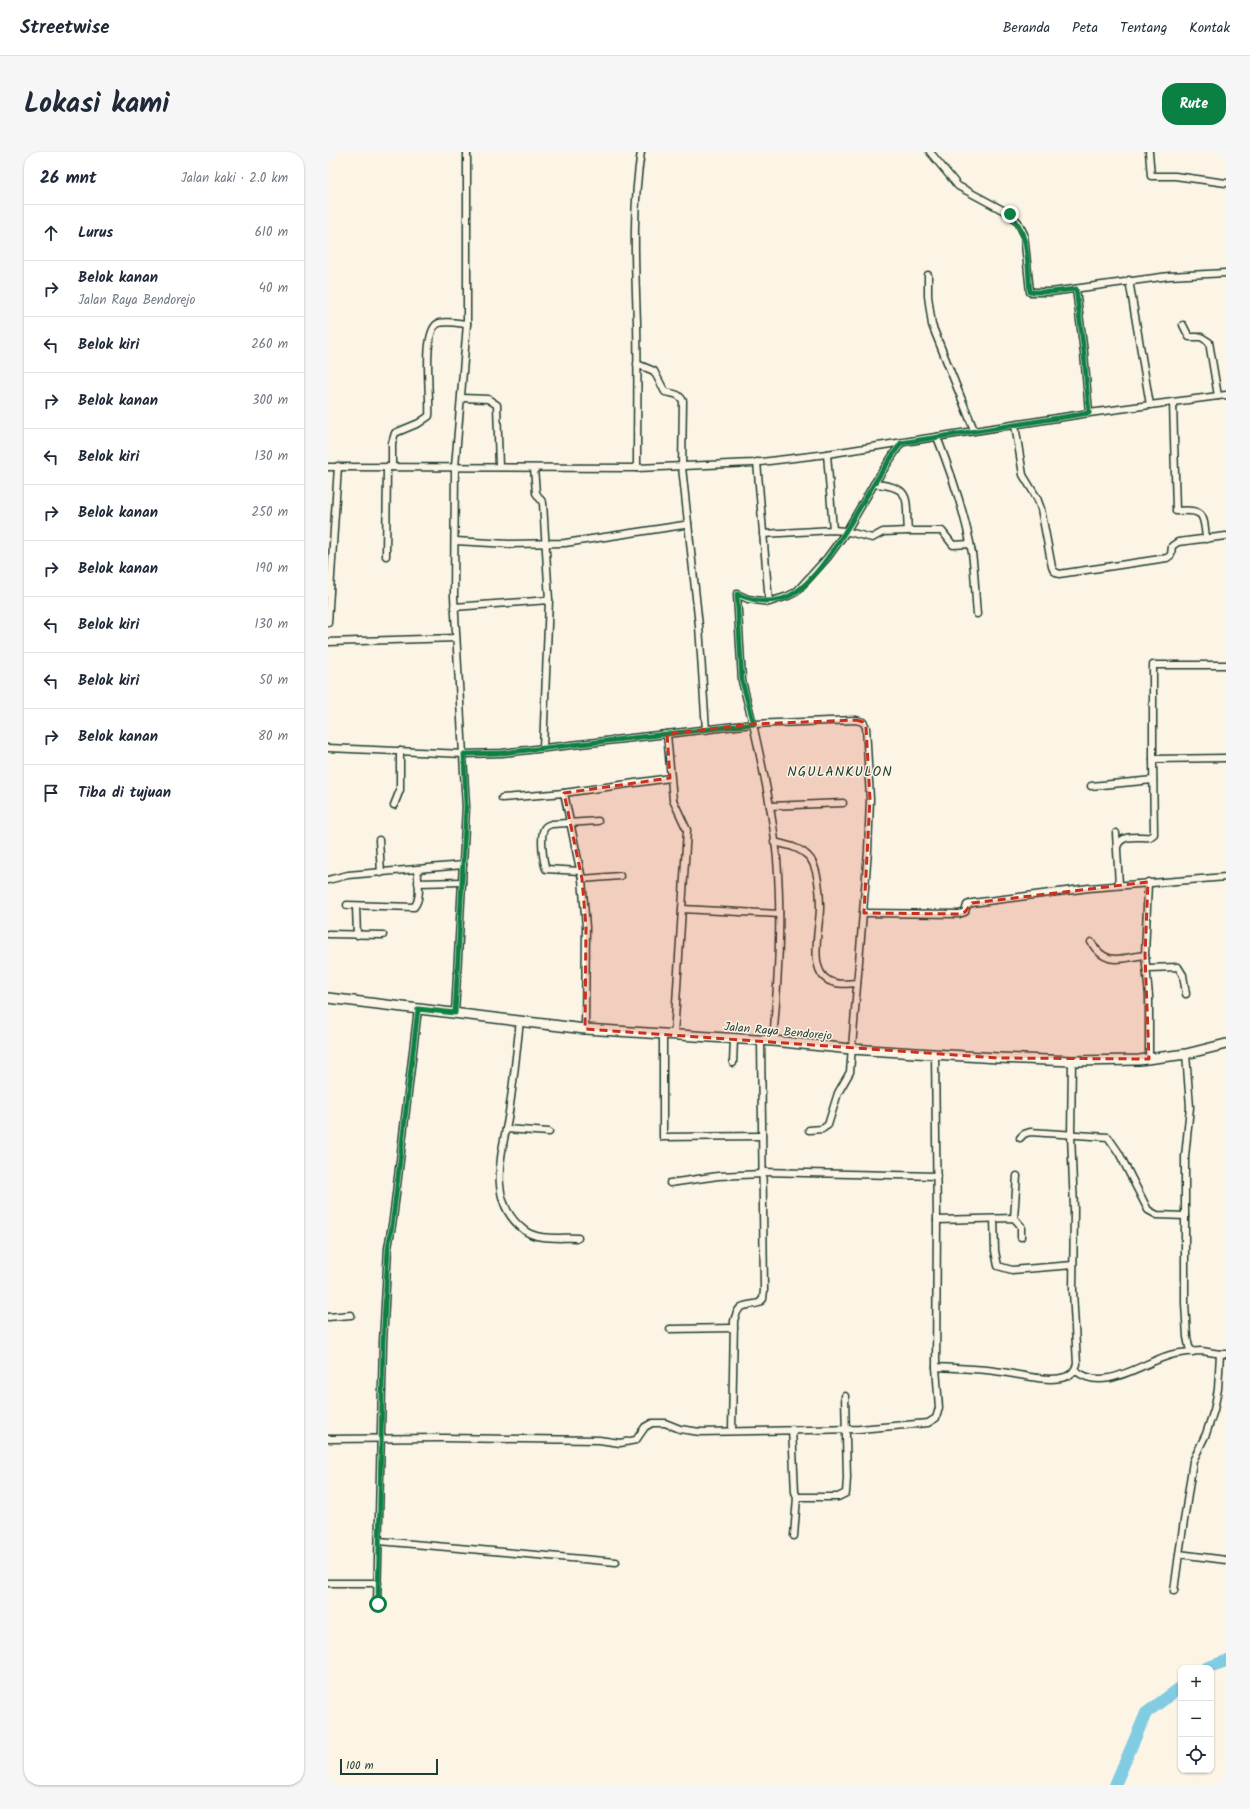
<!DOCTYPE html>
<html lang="id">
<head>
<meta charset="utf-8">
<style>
	body { margin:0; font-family:Kalam,sans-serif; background:#f6f6f7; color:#1f2937 }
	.controls { position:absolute; right:12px; bottom:12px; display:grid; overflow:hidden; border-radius:8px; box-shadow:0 1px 3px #0004 }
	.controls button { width:36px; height:36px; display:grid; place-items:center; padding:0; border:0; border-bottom:1px solid #e0e1e3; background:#fff; color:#1f2937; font:20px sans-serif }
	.scale { position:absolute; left:12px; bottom:10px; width:98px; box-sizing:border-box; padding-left:4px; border:2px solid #1f3d34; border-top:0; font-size:11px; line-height:14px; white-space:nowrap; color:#1f3d34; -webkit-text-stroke:3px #fcf5e5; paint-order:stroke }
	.stop { position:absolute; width:12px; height:12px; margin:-9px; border:3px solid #0b8043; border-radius:50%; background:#fff }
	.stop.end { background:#0b8043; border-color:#fff; box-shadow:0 1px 4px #0008 }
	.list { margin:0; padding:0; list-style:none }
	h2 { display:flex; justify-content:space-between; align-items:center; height:52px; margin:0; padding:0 16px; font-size:17px }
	h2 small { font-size:13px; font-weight:400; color:#747a83 }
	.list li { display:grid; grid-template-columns:26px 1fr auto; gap:12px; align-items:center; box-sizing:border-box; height:56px; padding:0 16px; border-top:1px solid #e0e1e3 }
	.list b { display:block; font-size:15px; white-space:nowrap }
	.list p { margin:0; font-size:13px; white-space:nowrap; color:#747a83 }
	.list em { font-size:13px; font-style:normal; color:#747a83 }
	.icon { flex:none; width:22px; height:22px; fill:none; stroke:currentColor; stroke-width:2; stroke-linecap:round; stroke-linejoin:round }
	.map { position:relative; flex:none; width:898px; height:1633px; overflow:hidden; border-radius:16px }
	header { display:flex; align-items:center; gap:24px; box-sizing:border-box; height:56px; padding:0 20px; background:#fff; border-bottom:1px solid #e0e1e3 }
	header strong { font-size:19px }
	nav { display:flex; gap:22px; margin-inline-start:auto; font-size:14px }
	.intro { display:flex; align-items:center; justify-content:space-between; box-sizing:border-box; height:96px; padding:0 24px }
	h1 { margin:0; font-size:28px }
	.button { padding:10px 18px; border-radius:16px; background:#0b8043; color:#fff; font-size:14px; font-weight:700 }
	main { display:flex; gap:24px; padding:0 24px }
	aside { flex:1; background:#fff; border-radius:16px; box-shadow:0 1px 3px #0004 }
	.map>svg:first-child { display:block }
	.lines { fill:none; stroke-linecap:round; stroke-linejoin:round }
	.river { stroke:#81cce2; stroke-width:12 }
	.minor-casing { stroke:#1f3d34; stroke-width:9 }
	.secondary-casing { stroke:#1f3d34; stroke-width:12 }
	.minor { stroke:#fcf5e5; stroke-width:6 }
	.secondary { stroke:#fcf5e5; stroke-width:9 }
	.route { stroke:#0b8043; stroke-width:5 }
	.marked { fill:#c8321e; fill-opacity:0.2; stroke:#c8321e; stroke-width:3; stroke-dasharray:8 5; stroke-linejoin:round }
	.labels { text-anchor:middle; stroke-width:3; stroke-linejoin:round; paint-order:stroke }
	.street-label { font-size:12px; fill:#1f3d34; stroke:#fcf5e5 }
	.quarter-label { font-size:14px; letter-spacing:1px; fill:#1f3d34; stroke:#fcf5e5 }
</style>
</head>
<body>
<header>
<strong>Streetwise</strong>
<nav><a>Beranda</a><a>Peta</a><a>Tentang</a><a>Kontak</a></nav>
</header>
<div class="intro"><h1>Lokasi kami</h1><a class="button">Rute</a></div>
<main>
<aside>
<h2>26 mnt<small>Jalan kaki · 2.0 km</small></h2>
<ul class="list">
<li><svg class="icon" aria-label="ahead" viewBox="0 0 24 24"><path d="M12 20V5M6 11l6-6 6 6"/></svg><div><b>Lurus</b></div><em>610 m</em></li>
<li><svg class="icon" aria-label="right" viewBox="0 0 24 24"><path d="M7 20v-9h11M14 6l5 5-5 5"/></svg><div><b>Belok kanan</b><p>Jalan Raya Bendorejo</p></div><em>40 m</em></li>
<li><svg class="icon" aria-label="left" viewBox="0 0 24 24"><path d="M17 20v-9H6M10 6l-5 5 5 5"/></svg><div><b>Belok kiri</b></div><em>260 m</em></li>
<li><svg class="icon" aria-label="right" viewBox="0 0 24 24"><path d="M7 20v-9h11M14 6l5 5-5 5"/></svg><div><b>Belok kanan</b></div><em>300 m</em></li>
<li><svg class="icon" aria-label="left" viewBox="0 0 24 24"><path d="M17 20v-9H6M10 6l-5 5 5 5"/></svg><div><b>Belok kiri</b></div><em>130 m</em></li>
<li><svg class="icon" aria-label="right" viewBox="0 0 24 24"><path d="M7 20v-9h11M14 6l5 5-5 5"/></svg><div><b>Belok kanan</b></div><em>250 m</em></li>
<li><svg class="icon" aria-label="right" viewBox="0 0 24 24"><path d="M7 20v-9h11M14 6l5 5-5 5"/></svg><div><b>Belok kanan</b></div><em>190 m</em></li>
<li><svg class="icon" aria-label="left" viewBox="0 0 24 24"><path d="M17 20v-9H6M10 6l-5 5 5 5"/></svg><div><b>Belok kiri</b></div><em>130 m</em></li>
<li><svg class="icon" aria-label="left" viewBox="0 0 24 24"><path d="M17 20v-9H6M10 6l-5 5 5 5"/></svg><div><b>Belok kiri</b></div><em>50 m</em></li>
<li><svg class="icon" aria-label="right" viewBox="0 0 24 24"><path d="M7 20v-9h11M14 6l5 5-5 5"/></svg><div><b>Belok kanan</b></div><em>80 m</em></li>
<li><svg class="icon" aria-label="arrive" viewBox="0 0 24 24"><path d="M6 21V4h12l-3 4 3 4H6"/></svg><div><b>Tiba di tujuan</b></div></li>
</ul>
</aside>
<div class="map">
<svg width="898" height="1633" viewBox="0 0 898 1633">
	<rect width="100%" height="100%" fill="#fcf5e5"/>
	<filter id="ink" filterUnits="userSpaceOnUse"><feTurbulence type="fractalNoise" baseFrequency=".025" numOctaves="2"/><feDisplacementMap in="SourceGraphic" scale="8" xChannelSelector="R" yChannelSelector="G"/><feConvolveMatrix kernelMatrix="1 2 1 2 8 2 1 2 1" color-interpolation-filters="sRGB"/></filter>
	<g filter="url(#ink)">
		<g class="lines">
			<g class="river">
				<polyline points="878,1516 898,1509"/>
				<polyline points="787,1633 818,1561 853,1535"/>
			</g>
			<defs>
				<g id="minor">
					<polyline points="602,0 630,34 682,62 690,70 696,82 702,140 723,140 841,124 898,121"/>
					<polyline points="821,0 823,24 847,24 898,31"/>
					<polyline points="600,123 600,144 604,173 646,278"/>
					<polyline points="801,128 822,253"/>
					<polyline points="748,137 756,201 761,261"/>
					<polyline points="855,173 861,185 873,185 881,190 890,244"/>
					<path d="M 309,212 L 326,219 L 337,240 C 345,242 351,241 355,249 L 354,315 L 371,474 L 378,578"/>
					<polyline points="134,246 160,247 169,253 171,315"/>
					<path d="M 845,250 L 848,359 C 875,357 876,361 878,387"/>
					<polyline points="687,273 695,323 709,346 713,357 724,415 726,419 731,422 839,406 843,403 844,394 850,390 898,384"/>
					<path d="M 609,285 C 624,323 637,361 644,401 C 647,421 647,442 649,462"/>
					<polyline points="499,302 505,378"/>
					<polyline points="429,310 441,450"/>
					<polyline points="0,315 309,316 425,311 499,302 761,261 898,243"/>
					<path d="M 64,315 L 64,291 L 67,281 L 91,271 L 101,264 C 103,248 93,177 111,171 C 119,169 130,171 139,172"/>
					<polyline points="206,316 208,341 215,351 221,448 215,596"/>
					<path d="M 309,316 C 309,267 310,219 309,170 C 307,113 304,56 313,0"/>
					<path d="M 546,332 C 586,335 577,347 580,379 L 614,379 L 625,393 L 642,392"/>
					<polyline points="435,382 505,378 517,379 544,386 555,380 580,379"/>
					<polyline points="127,389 181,392 237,391 356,373 360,371"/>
					<polyline points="58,404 59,315"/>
					<polyline points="126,455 221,448"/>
					<polyline points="0,471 10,314"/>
					<polyline points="0,490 128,486"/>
					<polyline points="339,582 345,648 359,678 346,883"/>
					<path d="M 0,596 L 136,602 L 174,601 L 425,572 C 435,617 445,662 449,707 C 454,768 450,829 445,889"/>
					<polyline points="825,607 825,513 898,513"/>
					<polyline points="763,634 825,628"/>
					<polyline points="236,641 342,626"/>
					<polyline points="174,646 236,641 254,727 258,775 257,877"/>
					<polyline points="66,653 72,638 72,599"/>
					<polyline points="442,654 515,651"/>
					<polyline points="788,681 791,733"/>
					<polyline points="51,688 53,721"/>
					<path d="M 446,690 C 458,693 471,695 480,704 C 490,713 492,741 492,754 C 493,773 476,826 508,831 C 514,833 522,831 529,831"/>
					<path d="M 789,695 C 793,681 811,686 822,685 L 826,682 L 825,607 L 898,606"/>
					<path d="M 252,719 L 218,717 C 215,709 212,684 216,677 C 218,673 221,673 224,672 L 270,669"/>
					<polyline points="254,727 292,724"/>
					<polyline points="0,728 20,723 135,713"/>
					<polyline points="820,730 817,803 821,844 821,907"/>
					<polyline points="90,731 134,730"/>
					<path d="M 19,753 L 86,755 C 94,746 90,729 89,718"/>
					<polyline points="28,754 29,783"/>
					<polyline points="354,757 451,762"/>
					<polyline points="536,761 631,762 637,760 639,753 644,751 761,736 898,725"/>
					<polyline points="0,782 55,783"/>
					<path d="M 763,790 C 778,815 793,806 817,803"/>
					<polyline points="820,816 850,815 855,823 858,842"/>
					<polyline points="127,861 138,655 126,445 127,315 139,172 139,0"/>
					<path d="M 192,868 C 189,897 186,925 182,953 C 177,995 155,1046 196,1078 C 209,1089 234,1085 250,1086"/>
					<polyline points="335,883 335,985 434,984"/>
					<polyline points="858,902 862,955 857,1005 857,1151 859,1185 861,1195 865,1200"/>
					<polyline points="405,911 406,887"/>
					<polyline points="178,977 221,980"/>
					<polyline points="481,978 494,977 500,973 510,941 522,920 540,699 542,647 538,575 535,570 528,568 425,572 414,529 409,442 420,447 441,450 460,444 468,440 499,406 518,380 546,332 573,291"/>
					<polyline points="692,986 696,982 702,980 780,985 791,1001 820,1058 829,1063 857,1064"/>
					<polyline points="434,1020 609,1024"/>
					<polyline points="342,1031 390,1024 434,1022"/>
					<polyline points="686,1066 689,1024"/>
					<polyline points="666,1067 667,1099 670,1114 684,1118 745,1113"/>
					<polyline points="609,1068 686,1066 693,1074 693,1085"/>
					<polyline points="0,1165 23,1163"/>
					<polyline points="342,1177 406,1176"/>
					<polyline points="892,1202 890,1237 886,1258 878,1282 865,1309 851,1402 898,1408"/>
					<path d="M 608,1215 C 627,1216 647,1216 667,1219 C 686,1221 719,1231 737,1225 C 744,1223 747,1219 749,1212 L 745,1139 L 746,1057 L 743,982 L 744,909"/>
					<path d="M 747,1218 C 776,1243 815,1209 846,1202 C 854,1201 864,1199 873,1199 C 882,1200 890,1202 898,1202"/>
					<polyline points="464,1277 467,1340 469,1345 466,1384"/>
					<path d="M 404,1278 L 406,1169 C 411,1150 416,1155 431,1151 L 435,1147 L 436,1138 L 433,889"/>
					<polyline points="0,1287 115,1286 271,1288 292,1291 308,1288 317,1275 324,1271 337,1271 352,1277 372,1280 531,1277 600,1271 608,1266 611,1256 608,1215 609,1068 607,902"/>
					<polyline points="469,1345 510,1345 518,1341 519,1326 517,1244"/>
					<polyline points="51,1389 288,1410"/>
					<polyline points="0,1431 50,1431"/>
					<polyline points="846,1439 851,1402"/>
					<polyline points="49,1452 55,1190 60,1096 65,1067 90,857"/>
				</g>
				<polyline id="secondary" points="0,846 257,877 445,889 523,897 670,906 744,909 811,908 858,902 898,892"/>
			</defs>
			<use href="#minor" class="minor-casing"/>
			<use href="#secondary" class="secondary-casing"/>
			<use href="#minor" class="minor"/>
			<use href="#secondary" class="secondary"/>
		</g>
	</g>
	<g class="lines" filter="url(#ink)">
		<path class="route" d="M 50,1452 L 55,1190 L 60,1096 L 65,1067 L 90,857 L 127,861 L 138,655 L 136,602 L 174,601 L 426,572 L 414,529 L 409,442 C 425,449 442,452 459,445 C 492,431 527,362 546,332 C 555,318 564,304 573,291 L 761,261 L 756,201 L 748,137 L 723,140 L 702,140 C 699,114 702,81 682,62"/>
	</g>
	<path class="marked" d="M 528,568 L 535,570 L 538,575 L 542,647 L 536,761 L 631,762 L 637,760 L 644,751 L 820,730 L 817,803 L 821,907 L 670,906 L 257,877 L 258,775 L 254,727 L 236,641 L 342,626 L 339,582 L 425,572 Z"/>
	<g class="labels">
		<g class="street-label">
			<text transform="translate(450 879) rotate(5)" y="4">Jalan Raya Bendorejo</text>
		</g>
		<g class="quarter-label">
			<text x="512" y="624">NGULANKULON</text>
		</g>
	</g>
</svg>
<div class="controls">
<button>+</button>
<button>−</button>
<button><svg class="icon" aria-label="locate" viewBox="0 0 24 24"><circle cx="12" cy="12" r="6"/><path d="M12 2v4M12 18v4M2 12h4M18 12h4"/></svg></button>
</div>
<div class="scale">100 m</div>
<div class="stop" style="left:50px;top:1452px"></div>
<div class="stop end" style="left:682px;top:62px"></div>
</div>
</main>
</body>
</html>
